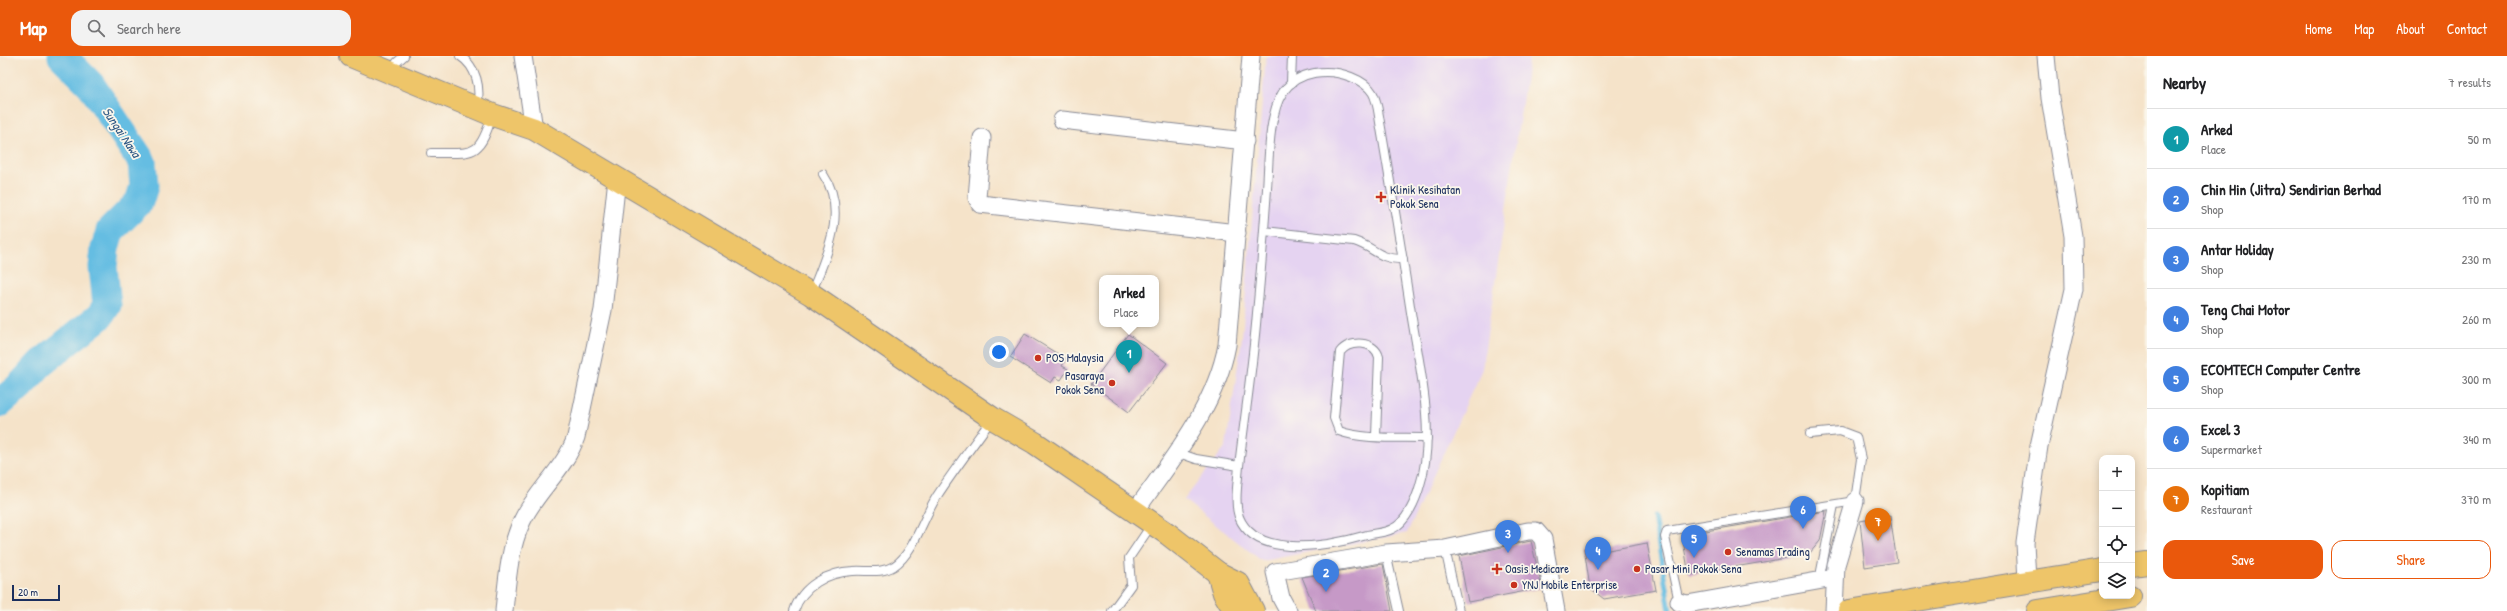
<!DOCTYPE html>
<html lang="en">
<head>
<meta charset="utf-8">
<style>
	body { margin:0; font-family:"Patrick Hand",sans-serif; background:#f2f2f2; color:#202124 }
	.controls { position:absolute; right:12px; bottom:12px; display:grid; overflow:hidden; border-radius:8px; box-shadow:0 2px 10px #0003 }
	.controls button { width:36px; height:36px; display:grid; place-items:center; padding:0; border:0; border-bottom:1px solid #e0e0e0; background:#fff; color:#202124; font:20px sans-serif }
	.scale { position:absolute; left:12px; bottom:10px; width:48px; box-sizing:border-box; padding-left:4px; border:2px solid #1b2f5e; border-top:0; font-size:11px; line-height:14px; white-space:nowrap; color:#1b2f5e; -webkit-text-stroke:3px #fbf7ec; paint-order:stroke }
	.you { position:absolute; left:999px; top:296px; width:14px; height:14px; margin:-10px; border:3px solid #fff; border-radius:50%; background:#1a73e8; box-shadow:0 0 0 6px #1a73e833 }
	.badge { display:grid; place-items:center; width:26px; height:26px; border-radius:50%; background:#ea580c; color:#fff; font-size:13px; font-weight:700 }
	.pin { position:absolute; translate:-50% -33px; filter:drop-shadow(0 1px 2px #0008) }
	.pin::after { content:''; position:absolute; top:21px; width:14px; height:12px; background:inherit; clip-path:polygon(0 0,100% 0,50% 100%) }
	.popup { position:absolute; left:1099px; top:219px; width:60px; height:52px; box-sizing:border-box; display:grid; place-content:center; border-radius:8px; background:#fff; filter:drop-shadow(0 1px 3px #0005); font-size:13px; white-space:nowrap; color:#757577 }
	.popup b { font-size:15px; color:#202124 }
	.popup::after { content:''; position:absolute; left:50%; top:100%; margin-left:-8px; border:8px solid transparent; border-top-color:#fff }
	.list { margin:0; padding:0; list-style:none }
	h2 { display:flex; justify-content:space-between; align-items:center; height:52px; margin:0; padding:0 16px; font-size:17px }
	h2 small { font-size:13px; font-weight:400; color:#757577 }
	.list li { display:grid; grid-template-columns:26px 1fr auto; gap:12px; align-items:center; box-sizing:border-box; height:60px; padding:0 16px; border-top:1px solid #e0e0e0 }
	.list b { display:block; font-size:15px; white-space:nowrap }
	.list p { margin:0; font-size:13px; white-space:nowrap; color:#757577 }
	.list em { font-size:13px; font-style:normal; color:#757577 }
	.actions { display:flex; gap:8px; padding:12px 16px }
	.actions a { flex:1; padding:9px 0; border:1px solid #ea580c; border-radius:12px; text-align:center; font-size:14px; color:#ea580c }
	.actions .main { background:#ea580c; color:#fff }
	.icon { flex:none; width:22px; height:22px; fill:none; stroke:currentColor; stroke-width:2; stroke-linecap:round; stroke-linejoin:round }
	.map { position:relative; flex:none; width:2147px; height:555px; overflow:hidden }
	header { display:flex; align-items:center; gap:24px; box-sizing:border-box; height:56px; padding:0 20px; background:#ea580c; color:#fff }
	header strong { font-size:19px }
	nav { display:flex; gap:22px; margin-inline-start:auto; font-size:14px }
	.search { width:280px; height:36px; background:#f2f2f2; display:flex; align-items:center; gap:10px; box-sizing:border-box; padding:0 14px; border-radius:12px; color:#757577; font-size:15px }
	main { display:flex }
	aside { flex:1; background:#fff }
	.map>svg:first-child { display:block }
	.built { fill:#e5d3f1 }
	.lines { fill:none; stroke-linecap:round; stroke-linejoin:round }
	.stream { stroke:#65bde2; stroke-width:5 }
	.river { stroke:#65bde2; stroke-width:29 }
	.building { fill:#c699c7 }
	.lane-casing { stroke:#888994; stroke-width:10 }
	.street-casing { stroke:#888994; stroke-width:19 }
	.primary-casing { stroke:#888994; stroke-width:24 }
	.highway-casing { stroke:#888994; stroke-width:24 }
	.lane { stroke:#fff; stroke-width:8 }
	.street { stroke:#fff; stroke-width:17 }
	.primary { stroke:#eec569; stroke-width:22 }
	.highway { stroke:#eec569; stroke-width:22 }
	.poi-dot { fill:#c8321e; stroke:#fbf7ec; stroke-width:1.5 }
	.labels { text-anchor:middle; stroke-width:3.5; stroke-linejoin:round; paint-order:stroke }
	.poi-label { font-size:12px; fill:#1b2f5e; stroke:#fbf7ec; text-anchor:start }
	.water-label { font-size:13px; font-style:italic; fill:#315a86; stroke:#fbf7ec }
</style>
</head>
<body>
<header>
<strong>Map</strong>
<div class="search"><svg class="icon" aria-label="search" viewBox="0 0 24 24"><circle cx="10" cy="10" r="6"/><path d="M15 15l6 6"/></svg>Search here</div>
<nav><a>Home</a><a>Map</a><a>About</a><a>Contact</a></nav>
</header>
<main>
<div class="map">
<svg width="2147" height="555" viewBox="0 0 2147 555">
	<rect width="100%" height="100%" fill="#fbf7ec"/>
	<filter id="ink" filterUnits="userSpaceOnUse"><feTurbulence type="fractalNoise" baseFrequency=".025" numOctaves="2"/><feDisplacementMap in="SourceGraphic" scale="8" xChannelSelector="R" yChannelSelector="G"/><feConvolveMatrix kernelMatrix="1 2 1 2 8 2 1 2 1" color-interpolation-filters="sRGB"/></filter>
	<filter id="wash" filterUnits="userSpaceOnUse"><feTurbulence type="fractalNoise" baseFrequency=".012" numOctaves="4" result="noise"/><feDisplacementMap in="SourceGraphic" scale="16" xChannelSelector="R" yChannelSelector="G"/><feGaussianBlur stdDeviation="0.9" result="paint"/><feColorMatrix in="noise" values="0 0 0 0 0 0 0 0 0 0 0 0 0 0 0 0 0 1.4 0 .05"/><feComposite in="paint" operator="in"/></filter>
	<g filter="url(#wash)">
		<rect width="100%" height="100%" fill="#f5e3c9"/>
		<polygon class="built" points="1266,0 1529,0 1482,313 1407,477 1262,505 1184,444 1226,390 1242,282"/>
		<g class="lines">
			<polyline class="stream" points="1654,461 1670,555"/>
			<polyline class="river" points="0,347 20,330 40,308 100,260 107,249 103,211 105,192 110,175 139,146 144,130 142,106 91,29 62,0"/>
		</g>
		<g id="blocks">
			<g class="building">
				<polygon points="1025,278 1066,303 1062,310 1068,313 1061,324 1055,321 1051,327 1010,301"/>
				<polygon points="1128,278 1167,307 1129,356 1091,328"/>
				<polygon points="1826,455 1820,485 1809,498 1689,519 1682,479"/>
				<polygon points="1890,460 1897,506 1865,511 1860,465"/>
				<polygon points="1531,485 1542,532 1468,546 1459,500"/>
				<polygon points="1647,487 1656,534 1604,543 1590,532 1584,492 1597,490 1598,496"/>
				<polygon points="1383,508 1392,555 1316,555 1302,521"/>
			</g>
		</g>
	</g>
	<g filter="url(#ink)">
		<use href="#blocks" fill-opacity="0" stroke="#888994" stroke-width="1"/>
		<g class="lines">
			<defs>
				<g id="lane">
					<path d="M 460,0 C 477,11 481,32 477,51"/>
					<polyline points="392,15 397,6 404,0"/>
					<polyline points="1291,27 1292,0"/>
					<path d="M 431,97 C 473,96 478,104 492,60"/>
					<path d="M 1264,175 L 1354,185 C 1376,192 1377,203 1403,203"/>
					<path d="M 811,238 C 826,199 849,156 823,118"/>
					<path d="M 1376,380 L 1379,301 C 1375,285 1350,283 1340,296 L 1334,362 L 1339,375 C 1363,384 1401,381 1427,382"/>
					<path d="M 1176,396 L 1196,403 L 1239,410 C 1245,359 1253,308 1257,257 C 1261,216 1264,175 1267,133 C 1269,106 1268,58 1283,36 C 1299,14 1329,12 1351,21 C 1379,32 1376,46 1381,72 C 1391,131 1401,191 1410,250 C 1418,305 1437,376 1420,429 C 1416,444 1406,467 1392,473 C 1384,477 1375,477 1367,479 C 1333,489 1257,505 1239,461 C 1234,446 1238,425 1239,410"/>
					<polyline points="1445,493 1459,555"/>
					<polyline points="1386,497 1399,555"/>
					<polyline points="1819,525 1834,449"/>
					<polyline points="1679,546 1665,481 1667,475 1855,445 1861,403 1856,381 1840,375 1810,378"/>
					<path d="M 794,555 C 802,530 828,516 853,515 C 867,514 881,518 894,510 C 914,497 924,460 937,440 C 954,414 973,389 992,363"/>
					<polyline points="1112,555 1131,529 1129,502 1152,468"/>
				</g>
				<g id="street">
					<polyline points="523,0 534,73"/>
					<polyline points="1062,64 1245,85"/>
					<polyline points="982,82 977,142 980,148 1237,177"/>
					<path d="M 1134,457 C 1170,405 1215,353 1227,289 L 1251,0"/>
					<polyline points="2027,525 2025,487 2039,390 2074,233 2073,180 2050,42 2046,0"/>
					<polyline points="1679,546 1687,548 1834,522"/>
					<path d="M 504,555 C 507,525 509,493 522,465 C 536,435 565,413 576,381 L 603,254 L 617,122"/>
					<polyline points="1288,555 1281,542 1275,516 1386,497 1445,493 1528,475 1536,475 1543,483 1556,555"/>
					<polyline points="1834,555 1836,509 1855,445"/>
				</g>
				<g id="primary">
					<polyline points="351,0 493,59 534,73 811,238 992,362 1035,387 1168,478 1218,517 1238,527 1253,555"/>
					<polyline points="1218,517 1224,537 1235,555"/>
				</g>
				<g id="highway">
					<polyline points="2132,509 2147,507"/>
					<polyline points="1849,555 2102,514"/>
					<polyline points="2038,555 2130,540"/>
				</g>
			</defs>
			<use href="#lane" class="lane-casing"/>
			<use href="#street" class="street-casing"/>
			<use href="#primary" class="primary-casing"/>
			<use href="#highway" class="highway-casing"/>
			<use href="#lane" class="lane"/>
			<use href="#street" class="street"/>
			<use href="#primary" class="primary"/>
			<use href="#highway" class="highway"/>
		</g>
	</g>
	<g class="poi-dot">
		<path d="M1379 135h4v4h4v4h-4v4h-4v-4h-4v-4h4z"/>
		<circle cx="1038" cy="302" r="4"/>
		<circle cx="1112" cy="327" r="4"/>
		<circle cx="1728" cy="496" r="4"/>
		<path d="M1495 507h4v4h4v4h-4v4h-4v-4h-4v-4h4z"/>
		<circle cx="1637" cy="513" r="4"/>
		<circle cx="1514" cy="529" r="4"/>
	</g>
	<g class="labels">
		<g class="poi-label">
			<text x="1390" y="138">Klinik Kesihatan<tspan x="1390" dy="14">Pokok Sena</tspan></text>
			<text x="1046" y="306">POS Malaysia</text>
			<text x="1104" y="324" text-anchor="end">Pasaraya<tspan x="1104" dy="14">Pokok Sena</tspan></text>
			<text x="1736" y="500">Senamas Trading</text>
			<text x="1505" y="517">Oasis Medicare</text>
			<text x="1645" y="517">Pasar Mini Pokok Sena</text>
			<text x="1522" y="533">YNJ Mobile Enterprise</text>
		</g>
		<g class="water-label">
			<text transform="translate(122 76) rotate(56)" y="5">Sungai Nawa</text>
		</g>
	</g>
</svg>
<div class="controls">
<button>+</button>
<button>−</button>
<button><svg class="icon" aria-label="locate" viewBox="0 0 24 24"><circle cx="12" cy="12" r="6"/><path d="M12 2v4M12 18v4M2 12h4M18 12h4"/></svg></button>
<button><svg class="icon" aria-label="layers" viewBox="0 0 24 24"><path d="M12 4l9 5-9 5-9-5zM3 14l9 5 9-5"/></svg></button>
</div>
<div class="scale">20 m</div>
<div class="you"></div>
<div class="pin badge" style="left:1129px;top:317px;background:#0f9aa8">1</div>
<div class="popup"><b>Arked</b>Place</div>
<div class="pin badge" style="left:1326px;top:536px;background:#3f7fe0">2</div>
<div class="pin badge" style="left:1508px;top:497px;background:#3f7fe0">3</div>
<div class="pin badge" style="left:1598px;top:514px;background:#3f7fe0">4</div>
<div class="pin badge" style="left:1694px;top:502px;background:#3f7fe0">5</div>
<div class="pin badge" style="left:1803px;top:473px;background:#3f7fe0">6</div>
<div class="pin badge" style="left:1878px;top:485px;background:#e8710a">7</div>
</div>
<aside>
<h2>Nearby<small>7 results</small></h2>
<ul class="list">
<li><span class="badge" style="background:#0f9aa8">1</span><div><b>Arked</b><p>Place</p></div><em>50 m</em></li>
<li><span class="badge" style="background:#3f7fe0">2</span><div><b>Chin Hin (Jitra) Sendirian Berhad</b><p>Shop</p></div><em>170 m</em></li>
<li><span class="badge" style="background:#3f7fe0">3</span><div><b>Antar Holiday</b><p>Shop</p></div><em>230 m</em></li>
<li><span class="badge" style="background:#3f7fe0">4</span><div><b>Teng Chai Motor</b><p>Shop</p></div><em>260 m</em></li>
<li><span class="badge" style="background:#3f7fe0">5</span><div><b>ECOMTECH Computer Centre</b><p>Shop</p></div><em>300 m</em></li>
<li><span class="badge" style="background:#3f7fe0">6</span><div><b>Excel 3</b><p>Supermarket</p></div><em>340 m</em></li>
<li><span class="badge" style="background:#e8710a">7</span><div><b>Kopitiam</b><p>Restaurant</p></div><em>370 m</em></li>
</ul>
<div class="actions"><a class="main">Save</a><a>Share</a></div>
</aside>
</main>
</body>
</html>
